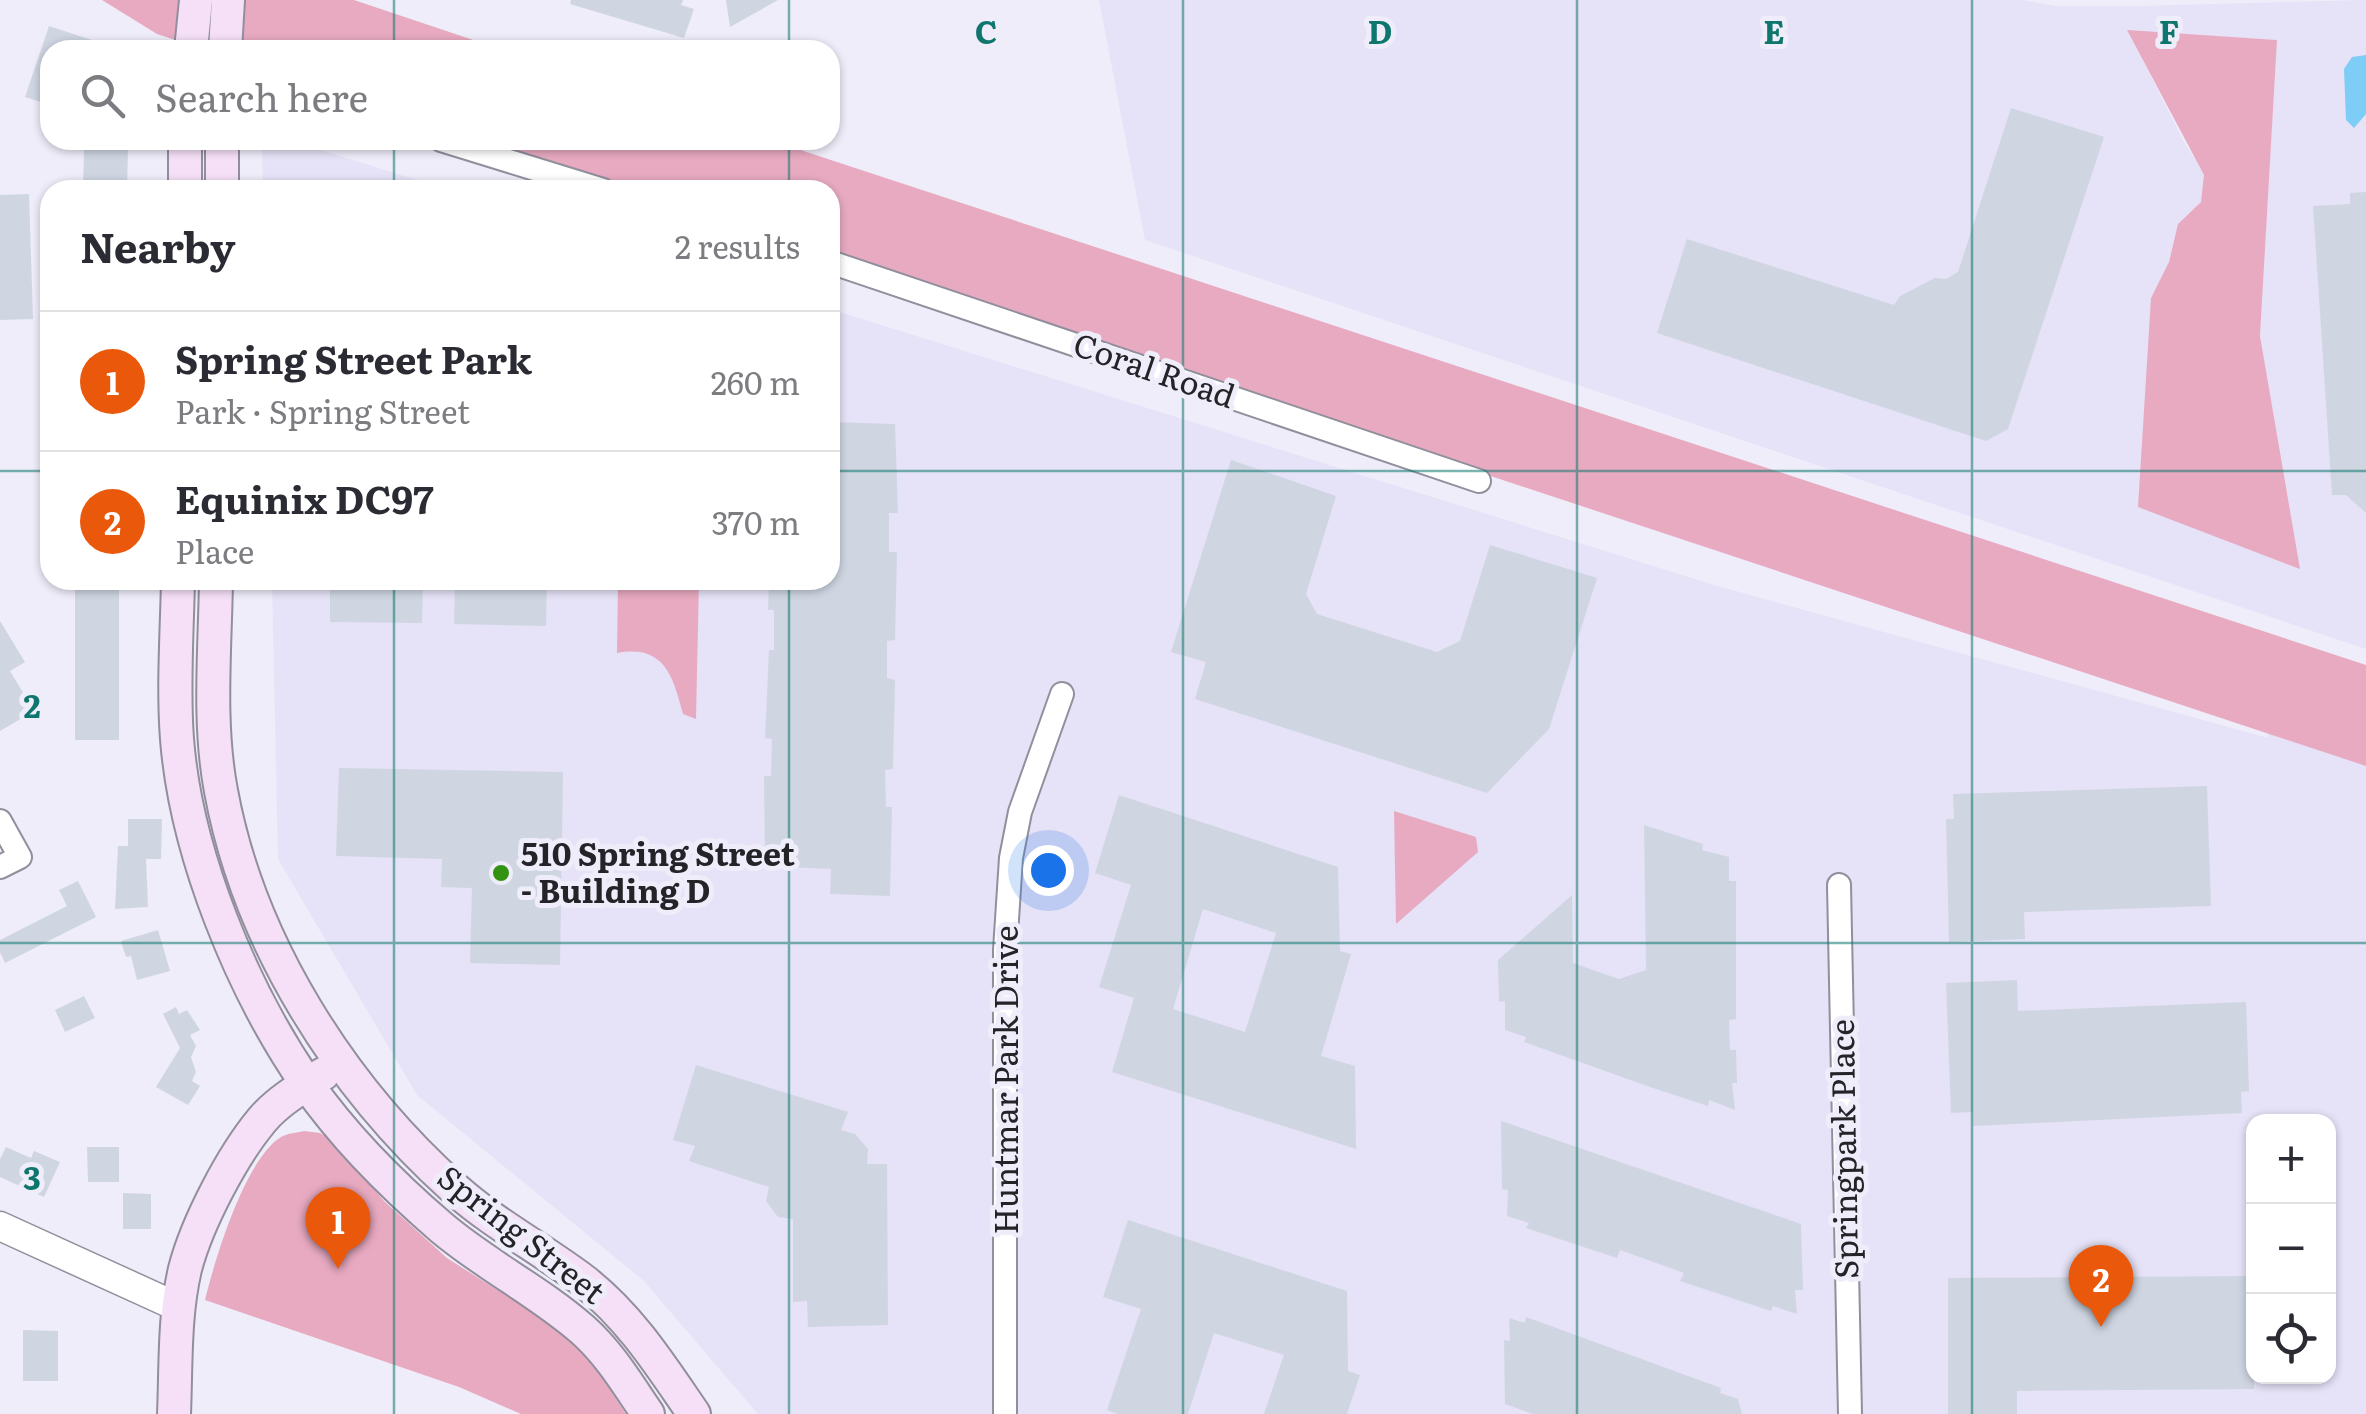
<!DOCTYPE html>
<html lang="en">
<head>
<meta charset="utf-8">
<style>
	body { margin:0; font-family:Literata,serif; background:#f2f2f3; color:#2b2b33 }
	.controls { position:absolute; right:30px; bottom:30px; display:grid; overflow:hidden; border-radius:20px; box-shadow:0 2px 8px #0004 }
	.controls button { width:90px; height:90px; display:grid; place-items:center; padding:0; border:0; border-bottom:2px solid #e1e1e2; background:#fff; color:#2b2b33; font:50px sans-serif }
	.you { position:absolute; left:1048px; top:870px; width:35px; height:35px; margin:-25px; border:8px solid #fff; border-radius:50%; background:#1a73e8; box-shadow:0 0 0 15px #1a73e833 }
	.badge { display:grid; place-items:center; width:65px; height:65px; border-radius:50%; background:#ea580c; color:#fff; font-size:32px; font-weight:700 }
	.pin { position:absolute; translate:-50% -82px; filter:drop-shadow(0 2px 5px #0008) }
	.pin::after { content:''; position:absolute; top:52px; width:35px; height:30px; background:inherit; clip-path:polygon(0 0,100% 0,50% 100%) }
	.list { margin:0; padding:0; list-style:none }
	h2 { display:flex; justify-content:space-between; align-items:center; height:130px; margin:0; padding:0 40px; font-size:42px }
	h2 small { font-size:32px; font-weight:400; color:#7c7c81 }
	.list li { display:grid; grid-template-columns:65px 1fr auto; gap:30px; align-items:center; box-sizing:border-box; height:140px; padding:0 40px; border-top:2px solid #e1e1e2 }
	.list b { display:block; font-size:38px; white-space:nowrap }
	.list p { margin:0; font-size:32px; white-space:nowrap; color:#7c7c81 }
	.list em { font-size:32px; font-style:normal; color:#7c7c81 }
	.icon { flex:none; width:55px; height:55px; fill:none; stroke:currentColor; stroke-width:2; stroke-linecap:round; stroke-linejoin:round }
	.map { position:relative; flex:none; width:2366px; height:1414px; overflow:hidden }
	.search { position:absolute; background:#fff; box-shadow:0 2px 8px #0004; left:40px; top:40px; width:800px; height:110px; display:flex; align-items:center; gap:25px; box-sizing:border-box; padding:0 35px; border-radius:30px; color:#7c7c81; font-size:38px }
	.panel { position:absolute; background:#fff; box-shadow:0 2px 8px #0004; left:40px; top:180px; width:800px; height:410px; border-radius:30px }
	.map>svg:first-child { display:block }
	.built { fill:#e6e2f7; fill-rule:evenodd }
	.green { fill:#e8aac1 }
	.water { fill:#7dcdf6 }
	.building { fill:#cfd6e2; fill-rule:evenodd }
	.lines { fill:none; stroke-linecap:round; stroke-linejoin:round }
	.minor-casing { stroke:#918f9c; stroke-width:26 }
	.tertiary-casing { stroke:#918f9c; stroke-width:31 }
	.secondary-casing { stroke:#918f9c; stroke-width:36 }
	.minor { stroke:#fff; stroke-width:22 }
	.tertiary { stroke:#fff; stroke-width:28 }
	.secondary { stroke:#f6e0f8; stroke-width:32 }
	.grid { fill:none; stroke:#0f766e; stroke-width:2.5; stroke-opacity:0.55 }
	.poi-dot { fill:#329312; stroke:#efedfa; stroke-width:4 }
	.labels { text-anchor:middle; stroke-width:10; stroke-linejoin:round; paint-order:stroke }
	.street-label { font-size:32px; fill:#242328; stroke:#efedfa }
	.poi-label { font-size:32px; font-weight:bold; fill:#242328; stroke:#efedfa; text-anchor:start }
	.grid-label { font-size:32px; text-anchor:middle; font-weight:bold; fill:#0f766e; stroke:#efedfa; stroke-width:10; stroke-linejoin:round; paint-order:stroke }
</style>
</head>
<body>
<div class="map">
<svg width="2366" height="1414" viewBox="0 0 2366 1414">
	<rect width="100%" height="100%" fill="#efedfa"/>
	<g class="built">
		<path d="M 1099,0 L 2022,0 L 2056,6 L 2139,6 L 2366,0 L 2366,649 L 1145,240 ZM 2128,31 L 2277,40 L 2260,336 L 2299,569 L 2151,298 L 2169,262 L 2178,224 L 2201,202 L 2205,175 L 2184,142 Z"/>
		<polygon points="262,140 289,140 449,190 263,190"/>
		<path d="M 830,309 L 1714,585 L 2268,738 L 2268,732 L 2366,765 L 2366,1414 L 758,1414 L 644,1281 L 417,1095 L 278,859 L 272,580 L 830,580 ZM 2254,1122 L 2328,1122 L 2328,1376 L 2254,1376 Z"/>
	</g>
	<g class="green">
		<polygon points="102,0 354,0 503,50 206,50 157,34"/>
		<polygon points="2127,30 2277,40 2260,336 2300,569 2138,507 2151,298 2169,262 2178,224 2201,202 2204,175"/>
		<polygon points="477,140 770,140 2366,665 2366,766 830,257 830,190 628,190"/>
		<path d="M 618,580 L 699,580 L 696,719 L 683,714 C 673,677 665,644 617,653 Z"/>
		<polygon points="1394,811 1476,837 1478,852 1396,924"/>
		<path d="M 304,1131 L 320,1133 L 335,1142 L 384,1201 L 447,1258 L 557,1328 L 596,1368 L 626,1414 L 521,1414 L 459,1387 L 205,1300 C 215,1259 245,1159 281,1137 C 288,1133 296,1133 304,1131 Z"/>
	</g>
	<polygon class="water" points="2366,55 2366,114 2354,128 2346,120 2344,69 2352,57"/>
	<g class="building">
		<polygon points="571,0 683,0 681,5 694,9 684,38 570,4"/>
		<polygon points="726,0 778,0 730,27"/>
		<polygon points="49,26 113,47 112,50 50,50 50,105 25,97"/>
		<polygon points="2011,108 2104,137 2008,429 1986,441 1657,333 1687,239 1894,305 1900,296 1935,278 1946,279 1958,272"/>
		<polygon points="84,149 128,150 127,190 83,190"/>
		<polygon points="2366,192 2366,513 2346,495 2332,495 2313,206 2350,204 2350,193"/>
		<polygon points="29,194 33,319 0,320 0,195"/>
		<polygon points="830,422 895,424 898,513 889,513 889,552 897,552 895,640 887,641 887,678 895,680 893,769 885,770 886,807 892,807 890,896 830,894 831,869 765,866 764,776 771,776 772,739 765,738 769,650 774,650 774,610 768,610 769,580 830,580"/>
		<polygon points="1231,460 1336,496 1306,594 1317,614 1437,652 1460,641 1490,545 1597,578 1549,729 1487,793 1195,699 1206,662 1171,652"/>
		<rect x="75" y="580" width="44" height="160"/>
		<polygon points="330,580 423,580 422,623 330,622"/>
		<polygon points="455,580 547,580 546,626 454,624"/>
		<polygon points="0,621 25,662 10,671 34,711 0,731"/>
		<polygon points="339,768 563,772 560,965 470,963 472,888 441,887 442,859 336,856"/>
		<polygon points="2207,786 2211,906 2024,912 2025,939 1949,942 1946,819 1954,819 1953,794"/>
		<path d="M 1119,795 L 1338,867 L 1340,951 L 1351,954 L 1321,1056 L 1355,1066 L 1356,1149 L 1112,1072 L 1134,998 L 1099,987 L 1131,885 L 1095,873 ZM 1203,909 L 1276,933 L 1245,1032 L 1173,1009 Z"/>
		<polygon points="128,819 162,819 161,859 146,859 148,907 115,909 118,846 128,846"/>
		<polygon points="1644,825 1703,844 1702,850 1729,857 1729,881 1736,881 1736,1019 1729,1020 1730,1050 1736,1050 1737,1083 1732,1083 1735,1110 1709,1100 1708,1106 1650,1087 1524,1042 1526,1037 1505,1030 1505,1001 1499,1002 1498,960 1572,895 1573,963 1619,979 1646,970"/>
		<polygon points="78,881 96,917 5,963 0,952 0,940 67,906 59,890"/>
		<polygon points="158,930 170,971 137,980 131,956 126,957 121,941"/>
		<polygon points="2017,980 2018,1011 2246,1002 2249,1091 2241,1092 2242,1113 1973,1126 1973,1112 1951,1113 1946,983"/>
		<polygon points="84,996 95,1018 65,1032 55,1010"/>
		<polygon points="176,1007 179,1014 187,1010 200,1030 190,1035 196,1046 191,1057 196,1072 192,1081 200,1086 188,1105 156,1087 180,1048 163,1014"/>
		<polygon points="696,1065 848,1112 841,1130 855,1134 868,1149 867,1164 887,1164 888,1325 808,1327 807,1301 793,1302 793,1219 778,1217 766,1201 769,1187 689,1161 695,1146 673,1140"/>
		<polygon points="1501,1121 1801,1224 1803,1290 1795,1290 1797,1314 1773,1306 1771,1311 1680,1281 1684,1273 1620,1250 1617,1258 1526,1228 1529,1223 1507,1216 1508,1190 1502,1189"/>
		<polygon points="6,1147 31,1158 34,1151 60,1162 44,1197 0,1177 0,1159"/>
		<polygon points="87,1147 119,1147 119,1182 88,1182"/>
		<polygon points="123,1193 151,1194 151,1229 123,1229"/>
		<polygon points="1128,1220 1347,1291 1348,1371 1360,1375 1347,1414 1264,1414 1284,1355 1214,1333 1188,1414 1118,1414 1107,1410 1141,1309 1103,1297"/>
		<polygon points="2254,1276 2254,1389 2017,1391 2017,1414 1948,1414 1948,1278"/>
		<polygon points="1526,1317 1721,1388 1720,1393 1738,1399 1742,1414 1533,1414 1505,1404 1504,1340 1510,1341 1509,1318 1525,1323"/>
		<polygon points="23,1330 58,1331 58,1381 23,1381"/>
	</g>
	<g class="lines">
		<defs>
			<g id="minor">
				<polyline points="441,140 603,190"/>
				<polyline points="830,262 1479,481"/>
				<polyline points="0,821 20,857 0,867"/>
				<polyline points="1839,885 1850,1414"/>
				<polyline points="1005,1414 1005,950 1011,858 1020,812 1062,694"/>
			</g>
			<polyline id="tertiary" points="0,1226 180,1308"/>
			<g id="secondary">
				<polyline points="191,50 196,0"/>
				<polyline points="225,50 228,0"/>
				<polyline points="185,190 185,140"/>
				<polyline points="222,190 222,140"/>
				<path d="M 178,580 C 177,633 173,687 177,739 C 186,854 242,990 307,1084 C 344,1137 393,1186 442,1228 C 487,1266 540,1292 583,1330 C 610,1354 628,1385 648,1414"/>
				<path d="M 216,580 C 215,650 208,723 221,791 C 249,943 341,1087 455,1189 C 494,1224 542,1249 584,1281 C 631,1318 661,1366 694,1414"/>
				<path d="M 174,1414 C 176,1366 174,1316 185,1269 C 197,1223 232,1156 262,1120 C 278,1101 302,1087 323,1074"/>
			</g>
		</defs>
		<use href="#minor" class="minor-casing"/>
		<use href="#tertiary" class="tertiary-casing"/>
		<use href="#secondary" class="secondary-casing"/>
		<use href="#minor" class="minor"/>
		<use href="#tertiary" class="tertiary"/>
		<use href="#secondary" class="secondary"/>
	</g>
	<path class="grid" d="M 394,0 L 394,50M 789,0 L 789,50M 1183,0 L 1183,1414M 1577,0 L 1577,1414M 1972,0 L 1972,1414M 394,140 L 394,190M 789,140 L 789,190M 0,471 L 50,471M 830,471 L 2366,471M 394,580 L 394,1414M 789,580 L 789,1414M 0,943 L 2366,943"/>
	<circle class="poi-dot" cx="501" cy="873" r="10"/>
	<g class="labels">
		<g class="street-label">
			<text transform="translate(1154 371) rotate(19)" y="11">Coral Road</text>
			<text transform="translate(1007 1080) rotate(-90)" y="11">Huntmar Park Drive</text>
			<text transform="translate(1845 1149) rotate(-91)" y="11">Springpark Place</text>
			<text transform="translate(521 1235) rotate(38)" y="11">Spring Street</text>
		</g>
		<g class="poi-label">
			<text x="521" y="866">510 Spring Street<tspan x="521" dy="37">- Building D</tspan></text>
		</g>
	</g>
	<g class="grid-label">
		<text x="986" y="44">C</text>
		<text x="1380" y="44">D</text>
		<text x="1774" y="44">E</text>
		<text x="2169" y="44">F</text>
		<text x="32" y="718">2</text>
		<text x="32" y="1190">3</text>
	</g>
</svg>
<div class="controls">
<button>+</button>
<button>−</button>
<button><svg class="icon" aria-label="locate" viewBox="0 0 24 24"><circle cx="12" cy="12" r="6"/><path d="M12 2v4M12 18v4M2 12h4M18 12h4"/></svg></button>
</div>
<div class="you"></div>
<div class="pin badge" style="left:338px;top:1269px">1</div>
<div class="pin badge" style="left:2101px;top:1327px">2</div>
<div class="search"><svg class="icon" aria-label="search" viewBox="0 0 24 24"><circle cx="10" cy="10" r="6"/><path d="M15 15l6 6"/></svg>Search here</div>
<section class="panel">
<h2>Nearby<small>2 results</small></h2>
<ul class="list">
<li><span class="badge">1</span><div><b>Spring Street Park</b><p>Park · Spring Street</p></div><em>260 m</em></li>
<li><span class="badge">2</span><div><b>Equinix DC97</b><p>Place</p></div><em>370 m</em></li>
</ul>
</section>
</div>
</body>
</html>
